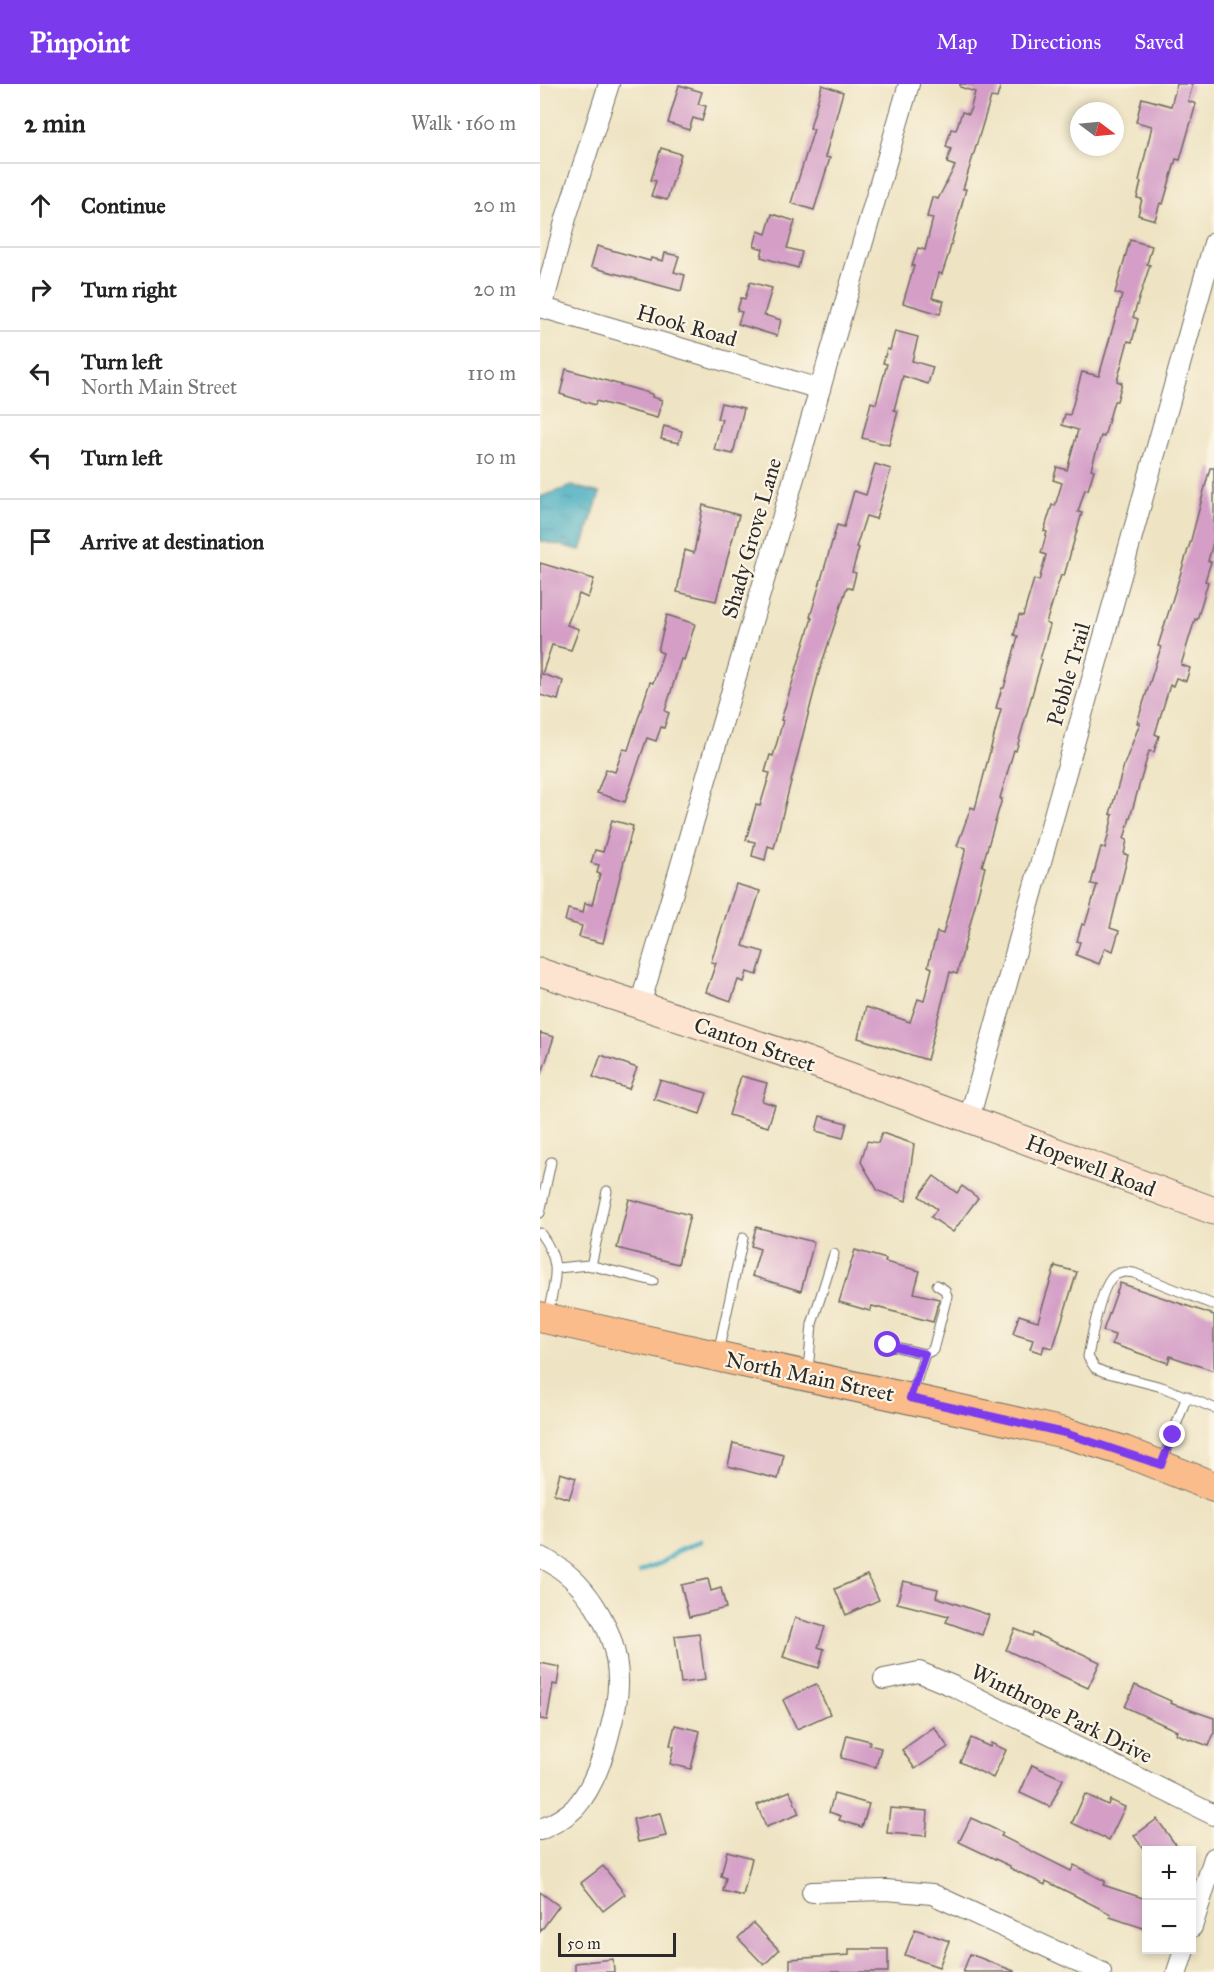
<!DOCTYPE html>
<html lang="en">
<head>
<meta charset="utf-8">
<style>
	body { margin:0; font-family:"IM FELL Great Primer",serif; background:#f6f6f6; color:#222 }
	.controls { position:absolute; right:18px; bottom:18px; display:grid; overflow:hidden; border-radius:0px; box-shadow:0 3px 9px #0003 }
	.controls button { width:54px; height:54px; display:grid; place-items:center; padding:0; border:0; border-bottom:2px solid #e0e0e0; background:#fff; color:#222; font:30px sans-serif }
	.compass { position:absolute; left:530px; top:18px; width:54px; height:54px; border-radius:50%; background:#fff; box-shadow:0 3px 9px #0003; rotate:106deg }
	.scale { position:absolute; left:18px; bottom:15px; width:118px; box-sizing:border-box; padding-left:6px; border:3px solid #2b2b2b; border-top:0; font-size:16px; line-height:21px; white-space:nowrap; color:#2b2b2b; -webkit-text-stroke:4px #fcf5e5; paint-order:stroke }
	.stop { position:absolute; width:18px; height:18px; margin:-14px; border:4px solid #7c3aed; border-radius:50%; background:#fff }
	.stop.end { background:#7c3aed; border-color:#fff; box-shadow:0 2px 6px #0008 }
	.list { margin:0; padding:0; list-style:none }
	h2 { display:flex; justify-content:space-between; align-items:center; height:78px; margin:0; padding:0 24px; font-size:26px }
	h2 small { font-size:20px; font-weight:400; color:#767676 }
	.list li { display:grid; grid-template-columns:39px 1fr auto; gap:18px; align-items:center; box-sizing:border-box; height:84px; padding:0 24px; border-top:2px solid #e0e0e0 }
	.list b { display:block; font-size:22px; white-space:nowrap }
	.list p { margin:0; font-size:20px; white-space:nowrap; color:#767676 }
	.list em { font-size:20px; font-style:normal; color:#767676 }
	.icon { flex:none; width:33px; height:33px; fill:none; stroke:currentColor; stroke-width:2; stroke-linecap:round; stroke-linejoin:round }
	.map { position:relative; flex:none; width:674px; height:1888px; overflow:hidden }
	header { display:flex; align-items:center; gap:36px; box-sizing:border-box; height:84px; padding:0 30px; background:#7c3aed; color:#fff }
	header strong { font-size:28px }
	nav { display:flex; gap:33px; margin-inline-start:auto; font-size:21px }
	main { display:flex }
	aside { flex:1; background:#fff }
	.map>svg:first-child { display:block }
	.water { fill:url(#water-ripples); stroke:#366a75; stroke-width:1.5 }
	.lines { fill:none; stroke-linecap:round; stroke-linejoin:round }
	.stream { stroke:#40aabf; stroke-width:4.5 }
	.building { fill:#d49ec7 }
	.lane-casing { stroke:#6f6b60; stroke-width:11 }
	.street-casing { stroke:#6f6b60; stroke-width:22 }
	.secondary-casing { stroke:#6f6b60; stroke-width:29 }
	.primary-casing { stroke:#6f6b60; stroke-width:32 }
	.lane { stroke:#fff; stroke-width:9 }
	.street { stroke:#fff; stroke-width:20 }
	.secondary { stroke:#fde4d0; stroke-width:27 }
	.primary { stroke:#f9bc8a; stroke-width:30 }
	.route { stroke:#7c3aed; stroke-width:8 }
	.labels { text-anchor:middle; stroke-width:4.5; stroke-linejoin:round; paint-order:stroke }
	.street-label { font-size:22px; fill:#2b2b2b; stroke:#fcf5e5 }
</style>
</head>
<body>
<header>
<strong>Pinpoint</strong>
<nav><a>Map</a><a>Directions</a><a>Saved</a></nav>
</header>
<main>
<aside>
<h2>2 min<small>Walk · 160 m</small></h2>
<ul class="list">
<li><svg class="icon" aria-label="ahead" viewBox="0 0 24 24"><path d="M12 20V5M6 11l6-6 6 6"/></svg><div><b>Continue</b></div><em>20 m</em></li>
<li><svg class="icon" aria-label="right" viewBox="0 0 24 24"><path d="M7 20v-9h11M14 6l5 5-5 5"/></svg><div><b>Turn right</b></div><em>20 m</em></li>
<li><svg class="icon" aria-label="left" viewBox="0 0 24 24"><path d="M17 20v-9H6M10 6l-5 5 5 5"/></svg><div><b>Turn left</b><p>North Main Street</p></div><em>110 m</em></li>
<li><svg class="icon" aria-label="left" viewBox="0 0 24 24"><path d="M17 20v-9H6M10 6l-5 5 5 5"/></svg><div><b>Turn left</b></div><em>10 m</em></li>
<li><svg class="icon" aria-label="arrive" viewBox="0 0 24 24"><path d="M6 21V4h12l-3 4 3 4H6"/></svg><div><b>Arrive at destination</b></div></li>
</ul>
</aside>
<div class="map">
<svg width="674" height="1888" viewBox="0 0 674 1888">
	<defs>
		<pattern id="water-ripples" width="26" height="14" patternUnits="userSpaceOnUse" patternTransform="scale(1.5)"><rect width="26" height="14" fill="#40aabf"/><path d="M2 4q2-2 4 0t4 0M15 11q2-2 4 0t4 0" fill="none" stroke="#368b9b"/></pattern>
	</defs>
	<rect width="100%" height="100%" fill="#fcf5e5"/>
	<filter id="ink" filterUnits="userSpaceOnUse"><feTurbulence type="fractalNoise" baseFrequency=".0167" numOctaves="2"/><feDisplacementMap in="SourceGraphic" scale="12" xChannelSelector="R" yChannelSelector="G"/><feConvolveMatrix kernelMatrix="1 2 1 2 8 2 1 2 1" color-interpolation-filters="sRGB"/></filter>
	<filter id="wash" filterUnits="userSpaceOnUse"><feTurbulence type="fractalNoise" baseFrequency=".008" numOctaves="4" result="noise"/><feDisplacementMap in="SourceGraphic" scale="24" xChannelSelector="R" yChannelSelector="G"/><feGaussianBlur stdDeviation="1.35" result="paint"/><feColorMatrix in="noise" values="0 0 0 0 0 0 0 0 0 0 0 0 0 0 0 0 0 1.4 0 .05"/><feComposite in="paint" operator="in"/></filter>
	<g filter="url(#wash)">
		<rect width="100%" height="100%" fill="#eee3c2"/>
		<polygon class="water" points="32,402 60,409 41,466 0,457 0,413"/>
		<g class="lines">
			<polyline class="stream" points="100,1488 123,1478 138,1467 161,1457"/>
		</g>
		<g id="blocks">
			<g class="building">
				<polygon points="420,0 461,0 457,14 451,13 423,105 426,105 408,172 402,190 399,189 392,214 404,217 400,230 363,219 374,182 372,182 378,164 385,166 393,134 387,133 392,113 398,115 415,82 407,79 411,65 406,63 411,45 416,46 422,28 429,30 435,8 420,3"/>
				<polygon points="637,0 653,0 648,17 656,20 640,76 636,75 623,120 620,119 615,136 598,131 602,115 597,114 601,98 599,97 612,42 596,38 602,14 631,22"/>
				<polygon points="139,1 162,8 158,20 166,22 162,37 153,34 149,46 128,39"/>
				<polygon points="282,1 303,8 285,73 290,74 274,126 251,119 274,45 270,44"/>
				<polygon points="121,64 141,70 127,116 111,112 116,97 111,96"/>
				<polygon points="232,130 255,137 247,164 262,168 258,184 221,173 223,165 214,162 218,147 226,150"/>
				<polygon points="590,156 612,162 607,180 610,181 593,233 598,235 592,258 588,257 577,297 582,299 577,317 574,317 564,353 561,352 551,385 554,386 548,406 545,405 538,428 542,429 524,492 521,491 506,539 510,541 500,575 502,576 476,667 474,666 460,714 462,715 442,782 445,783 417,890 410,888 387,976 318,954 326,923 370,938 378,915 384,917 392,884 388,882 397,848 403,850 426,764 417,762 431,723 435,725 461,625 456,624 462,604 464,604 478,552 474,551 479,531 483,532 494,495 499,497 506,471 501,469 507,448 504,447 512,421 515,422 522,399 513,396 517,383 527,386 538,346 522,341 525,330 530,331 542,288 559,292 582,211 575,209"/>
				<polygon points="57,162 110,177 111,174 123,177 125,169 139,172 134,188 145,191 141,207 51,183"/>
				<polygon points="210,198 232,204 224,231 241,236 237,252 198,240 202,228 197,227 201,214 205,215"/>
				<polygon points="355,247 378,253 372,277 393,283 388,300 363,292 354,326 358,327 349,361 322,354 331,318 336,320 347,280 343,279 347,265 350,266"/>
				<polygon points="26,285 112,310 112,313 122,316 117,334 56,317 55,321 20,310"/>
				<polygon points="181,319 204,324 193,370 174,366 182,335 177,335"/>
				<polygon points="124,342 142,347 139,359 121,355"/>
				<polygon points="335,380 351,385 336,435 326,432 316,463 319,464 312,488 316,489 312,505 307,503 279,588 234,764 228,762 225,776 212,772 215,758 206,756 216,721 220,722 230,689 225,688 230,671 233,672 243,637 241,636 272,534 270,533 297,441 304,443 314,407 326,411"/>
				<polygon points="670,384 674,384 674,455 668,477 671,478 665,497 668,498 657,536 655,535 641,581 650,584 646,597 636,594 633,602 630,601 615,650 619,652 614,668 609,667 584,755 587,756 584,770 588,771 570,844 579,847 573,867 565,864 559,880 536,871 540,858 537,857 542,840 545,841 557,801 551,800 561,763 565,764 573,731 570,730 584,681 600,639 597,639 621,563 618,562 651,456"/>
				<polygon points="163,421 199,431 176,517 137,508 145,466 154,469"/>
				<polygon points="0,479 54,495 48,514 39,510 27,541 39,545 31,566 12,561 2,590 23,597 18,616 0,611"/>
				<polygon points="127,531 155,540 144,576 141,575 125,627 129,629 124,644 121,643 116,657 107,654 85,718 57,709 66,685 75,688 83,665 88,666 110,598 113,599 123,569 118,567"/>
				<polygon points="72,736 93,742 63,859 39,853 42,842 25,837 28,825 43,829 45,819 52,821 60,790 57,789 59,781 51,779 55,766 63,768"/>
				<polygon points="196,800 220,807 203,862 224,868 217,891 207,888 204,898 198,896 191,917 166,908 176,879 171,878"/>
				<polygon points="0,949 14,953 2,989 0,988"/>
				<polygon points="61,971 97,984 89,1005 53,993"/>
				<polygon points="201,992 227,999 222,1017 235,1021 228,1043 189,1031"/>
				<polygon points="120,996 167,1009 160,1030 114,1015"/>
				<polygon points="280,1032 307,1039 303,1054 276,1047"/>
				<polygon points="342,1049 374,1060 366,1117 338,1107 321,1078 327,1057 338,1059"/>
				<polygon points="394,1092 417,1109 422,1102 438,1114 413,1148 391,1133 397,1125 379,1112"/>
				<polygon points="89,1115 150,1131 138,1180 77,1164"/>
				<polygon points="216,1143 274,1158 261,1207 212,1192 220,1165 211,1162"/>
				<polygon points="315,1166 346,1175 345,1178 380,1187 374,1209 399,1215 393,1238 332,1222 330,1227 299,1218"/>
				<polygon points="515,1182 537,1188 513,1264 504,1262 502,1269 490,1265 493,1256 473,1250 479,1231 498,1237"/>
				<polygon points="580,1199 674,1231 674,1287 630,1272 628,1279 572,1260 575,1251 563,1247"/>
				<polygon points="193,1359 244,1371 238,1395 188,1382"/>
				<polygon points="20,1389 36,1394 29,1415 14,1410"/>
				<polygon points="327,1491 339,1516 306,1531 295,1505"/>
				<polygon points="168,1495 171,1507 181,1504 186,1524 149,1533 141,1501"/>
				<polygon points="363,1497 398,1505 396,1513 449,1531 442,1551 406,1538 409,1532 357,1519"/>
				<polygon points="255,1534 285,1543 278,1563 284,1565 279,1584 243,1573"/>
				<polygon points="475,1545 492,1552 493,1549 528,1564 528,1563 560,1578 548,1604 466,1566"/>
				<polygon points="159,1549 165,1596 141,1599 135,1552"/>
				<polygon points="0,1579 20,1583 17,1601 13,1600 7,1636 0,1635"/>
				<polygon points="276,1600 290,1630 257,1645 243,1616"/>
				<polygon points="595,1601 631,1617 630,1619 674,1634 674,1649 669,1662 636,1650 637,1647 585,1623"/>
				<polygon points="135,1641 160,1647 151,1685 130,1680 134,1662 130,1661"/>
				<polygon points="394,1643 408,1663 375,1685 362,1666"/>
				<polygon points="307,1651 330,1657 329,1661 341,1664 336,1683 301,1674"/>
				<polygon points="431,1654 450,1663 451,1659 466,1666 453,1694 420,1678"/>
				<polygon points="492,1681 523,1695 510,1723 480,1709"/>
				<polygon points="250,1707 259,1730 226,1743 217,1721"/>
				<polygon points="294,1710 329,1720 322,1743 299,1736 301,1732 289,1728"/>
				<polygon points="545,1710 568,1721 570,1716 585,1723 569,1756 532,1739"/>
				<polygon points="350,1724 388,1727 386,1752 347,1749"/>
				<polygon points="120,1729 126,1752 98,1758 93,1735"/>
				<polygon points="431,1734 463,1749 461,1752 531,1787 534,1781 565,1797 563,1801 606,1815 606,1845 570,1833 571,1830 532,1810 506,1797 505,1801 470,1784 470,1782 419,1758"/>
				<polygon points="617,1735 640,1767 605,1767 594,1752"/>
				<polygon points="187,1767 212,1774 203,1812 183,1807 186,1794 181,1792"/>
				<polygon points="63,1782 85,1810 63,1827 41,1799"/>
				<polygon points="0,1808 19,1822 0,1848"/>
				<polygon points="213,1839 239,1866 224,1881 198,1854"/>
				<polygon points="375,1845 409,1857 399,1883 365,1871"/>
				<polygon points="309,1865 348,1865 348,1888 250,1888 250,1875 309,1871"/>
				<polygon points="430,1870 474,1887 474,1888 423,1888"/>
				<polygon points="73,1875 74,1888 35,1888 35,1879"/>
			</g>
		</g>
	</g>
	<g filter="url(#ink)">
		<use href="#blocks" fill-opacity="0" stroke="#6f6b60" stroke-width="1.5"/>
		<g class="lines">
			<defs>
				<g id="lane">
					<polyline points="0,1129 11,1078"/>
					<path d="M 0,1149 C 23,1180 15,1194 8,1230"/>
					<polyline points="51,1182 67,1107"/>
					<polyline points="17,1184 49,1181 113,1197"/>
					<path d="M 674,1221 L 594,1189 C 587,1188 582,1187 575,1191 C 561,1199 551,1256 548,1273 L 555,1284 L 564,1288 L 622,1303 L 674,1324"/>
					<polyline points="348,1261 385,1270 393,1266 407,1212 405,1206 397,1201"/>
					<polyline points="178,1269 203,1154"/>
					<polyline points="268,1287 272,1240 294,1170"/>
					<polyline points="372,1310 385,1270"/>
					<polyline points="622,1379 647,1312"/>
				</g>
				<g id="street">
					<polyline points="0,223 280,305"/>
					<polyline points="2,224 26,134 69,0"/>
					<polyline points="100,921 369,0"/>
					<polyline points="429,1035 674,159"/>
					<path d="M 0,1473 C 45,1493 77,1546 78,1595 C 79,1615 73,1634 68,1654 C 62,1677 52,1705 35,1724 C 25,1734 12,1740 0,1746"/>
					<polyline points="344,1595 379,1588 415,1603 674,1731"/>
					<polyline points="272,1808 346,1806 392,1810 561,1888"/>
					<polyline points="652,1843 674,1774"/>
					<polyline points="637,1888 644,1866"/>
				</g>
				<polyline id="secondary" points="0,888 259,974 429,1035 674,1127"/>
				<polyline id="primary" points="0,1233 525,1349 584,1367 674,1403"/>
			</defs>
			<use href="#lane" class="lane-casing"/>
			<use href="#street" class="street-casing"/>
			<use href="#secondary" class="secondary-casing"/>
			<use href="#primary" class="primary-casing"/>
			<use href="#lane" class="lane"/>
			<use href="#street" class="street"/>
			<use href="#secondary" class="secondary"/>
			<use href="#primary" class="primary"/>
		</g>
	</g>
	<g class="lines" filter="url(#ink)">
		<polyline class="route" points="348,1261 385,1270 370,1314 525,1349 621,1381 633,1351"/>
	</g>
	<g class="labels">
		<g class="street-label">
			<text transform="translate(147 241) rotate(16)" y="8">Hook Road</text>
			<text transform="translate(211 454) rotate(-74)" y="8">Shady Grove Lane</text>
			<text transform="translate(528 590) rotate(-74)" y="8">Pebble Trail</text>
			<text transform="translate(215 960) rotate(19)" y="8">Canton Street</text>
			<text transform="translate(551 1081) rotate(21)" y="8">Hopewell Road</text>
			<text transform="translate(270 1292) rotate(12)" y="8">North Main Street</text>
			<text transform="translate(522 1629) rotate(26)" y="8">Winthrope Park Drive</text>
		</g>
	</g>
</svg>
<div class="controls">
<button>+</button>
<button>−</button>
</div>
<svg class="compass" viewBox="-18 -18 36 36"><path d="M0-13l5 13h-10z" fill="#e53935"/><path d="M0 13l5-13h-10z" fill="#767676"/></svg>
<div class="scale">50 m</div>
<div class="stop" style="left:348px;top:1261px"></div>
<div class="stop end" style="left:633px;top:1351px"></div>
</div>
</main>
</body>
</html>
